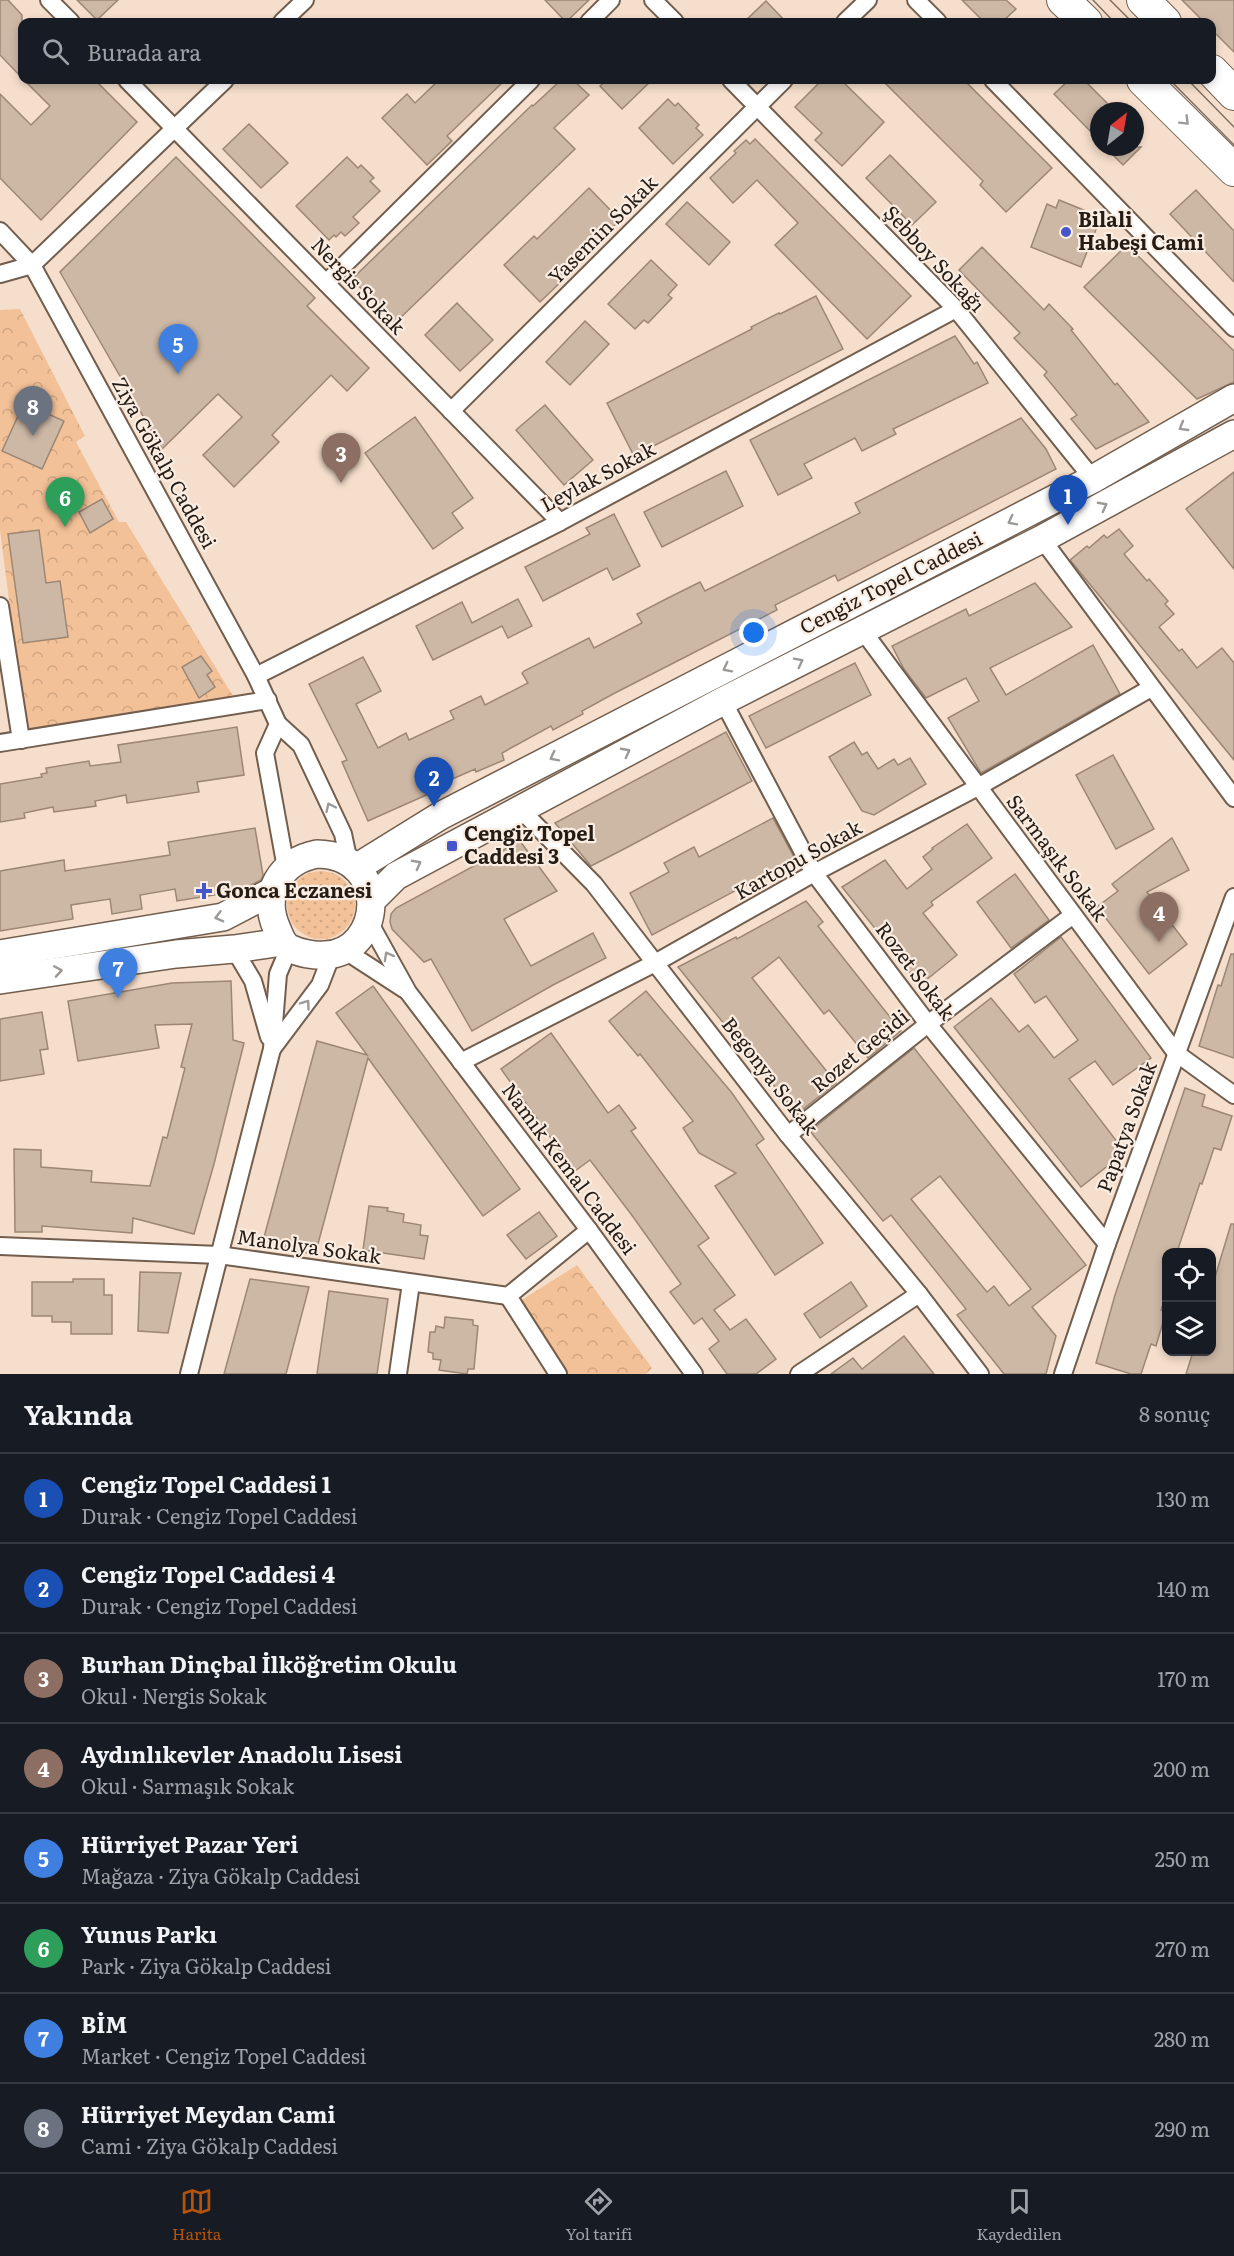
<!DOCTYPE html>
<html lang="tr">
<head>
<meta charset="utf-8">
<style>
	body { margin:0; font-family:Literata,serif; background:#20242c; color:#f1f3f6 }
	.controls { position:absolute; right:18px; bottom:18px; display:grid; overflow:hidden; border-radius:12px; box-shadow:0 3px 9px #0003 }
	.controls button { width:54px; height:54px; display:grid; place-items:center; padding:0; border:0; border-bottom:2px solid #363941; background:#171b24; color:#f1f3f6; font:30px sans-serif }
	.compass { position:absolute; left:1090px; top:102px; width:54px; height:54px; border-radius:50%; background:#171b24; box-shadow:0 3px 9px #0003; rotate:31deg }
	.you { position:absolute; left:754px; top:633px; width:21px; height:21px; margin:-15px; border:4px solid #fff; border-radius:50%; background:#1a73e8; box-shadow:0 0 0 9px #1a73e833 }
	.badge { display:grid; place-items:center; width:39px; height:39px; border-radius:50%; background:#b45309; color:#fff; font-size:20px; font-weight:700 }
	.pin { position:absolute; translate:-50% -50px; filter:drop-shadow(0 2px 3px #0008) }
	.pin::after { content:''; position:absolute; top:32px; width:21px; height:18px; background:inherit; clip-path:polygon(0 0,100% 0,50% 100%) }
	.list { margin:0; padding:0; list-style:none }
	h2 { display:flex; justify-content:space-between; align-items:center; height:78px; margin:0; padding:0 24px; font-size:26px }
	h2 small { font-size:20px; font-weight:400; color:#9ea1a6 }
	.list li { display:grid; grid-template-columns:39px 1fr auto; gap:18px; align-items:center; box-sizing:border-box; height:90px; padding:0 24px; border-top:2px solid #363941 }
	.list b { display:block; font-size:22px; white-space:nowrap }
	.list p { margin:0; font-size:20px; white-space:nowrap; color:#9ea1a6 }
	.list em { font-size:20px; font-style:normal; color:#9ea1a6 }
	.icon { flex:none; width:33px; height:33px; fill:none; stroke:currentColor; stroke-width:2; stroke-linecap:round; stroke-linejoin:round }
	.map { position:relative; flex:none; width:1234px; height:1374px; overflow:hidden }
	.search { position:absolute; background:#171b24; box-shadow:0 3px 9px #0003; left:18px; right:18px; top:18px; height:66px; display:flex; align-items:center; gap:15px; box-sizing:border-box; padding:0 21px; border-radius:12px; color:#9ea1a6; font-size:22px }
	.sheet { height:798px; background:#171b24 }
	nav { display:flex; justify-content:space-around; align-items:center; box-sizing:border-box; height:84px; border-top:2px solid #363941; background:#171b24; font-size:16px; color:#9ea1a6 }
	nav a { display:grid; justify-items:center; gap:3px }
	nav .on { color:#b45309 }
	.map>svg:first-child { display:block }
	.grass { fill:url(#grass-dots) }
	.park { fill:url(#park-crowns) }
	.building { fill:#cdb7a5; stroke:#9c8775; stroke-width:1.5; fill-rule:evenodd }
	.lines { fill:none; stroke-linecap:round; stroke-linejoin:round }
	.street-casing { stroke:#725e4e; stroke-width:20 }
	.primary-casing { stroke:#725e4e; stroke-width:30 }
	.highway-casing { stroke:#725e4e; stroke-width:34 }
	.street { stroke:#fff; stroke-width:16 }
	.primary { stroke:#fff; stroke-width:27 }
	.highway { stroke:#fff; stroke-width:32 }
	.tram { stroke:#7f7064; stroke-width:1.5 }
	.oneway { stroke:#9c9996 }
	.poi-dot { fill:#4456ca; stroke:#fbede2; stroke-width:2 }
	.labels { text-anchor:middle; stroke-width:4.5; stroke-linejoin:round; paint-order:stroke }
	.poi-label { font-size:20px; font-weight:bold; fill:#241c15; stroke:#fbede2; text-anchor:start }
	.street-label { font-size:20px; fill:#241c15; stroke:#fbede2 }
</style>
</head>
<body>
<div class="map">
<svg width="1234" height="1374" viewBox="0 0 1234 1374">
	<defs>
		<pattern id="grass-dots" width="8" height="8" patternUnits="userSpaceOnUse" patternTransform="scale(1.5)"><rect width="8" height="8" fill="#f3c197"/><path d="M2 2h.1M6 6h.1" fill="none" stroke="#d0a581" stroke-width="1.8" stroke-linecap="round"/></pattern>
		<pattern id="park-crowns" width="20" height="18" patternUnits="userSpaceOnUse" patternTransform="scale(1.5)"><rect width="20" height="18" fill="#f3c197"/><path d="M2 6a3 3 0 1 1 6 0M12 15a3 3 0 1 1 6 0" fill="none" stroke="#d0a581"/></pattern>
	</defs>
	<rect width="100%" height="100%" fill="#f5decb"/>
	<circle class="grass" cx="321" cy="905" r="34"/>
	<g class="park">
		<polygon points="20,309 85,436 76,442 119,522 126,522 235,699 23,736 7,639 14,637 0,531 0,310"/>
		<polygon points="577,1265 652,1368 646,1374 564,1374 517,1303"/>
	</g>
	<g class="building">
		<polygon points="0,0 8,0 22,15 22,78 0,55"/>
		<polygon points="77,0 118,0 97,20"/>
		<polygon points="545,0 589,0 566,22"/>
		<polygon points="962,0 1006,0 1016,9 1002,22 984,22"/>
		<polygon points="1182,0 1234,0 1234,52 1212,30 1212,22 1204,22"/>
		<polygon points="766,1 786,22 744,22"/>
		<polygon points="24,80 95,80 137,122 41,220 0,178 0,94 31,125 50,106"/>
		<polygon points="439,80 505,80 447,136 452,141 427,165 382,118 407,94 415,103"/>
		<polygon points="561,80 573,80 589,95 554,128 575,149 395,323 352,279 532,105 533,106"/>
		<polygon points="607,80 652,80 622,109 600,86"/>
		<polygon points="822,80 841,80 884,122 842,166 815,140 822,133 795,107"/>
		<polygon points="882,80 964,80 1052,168 1006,212 980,185 983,181"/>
		<polygon points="1069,80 1084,80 1115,111 1099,111 1099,121 1090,131 1054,94"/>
		<polygon points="668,99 675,106 678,103 699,125 696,128 703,135 673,164 639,128"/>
		<polygon points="249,124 288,163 261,188 223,149"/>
		<polygon points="755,139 911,296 867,339 775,245 798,223 757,180 733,203 710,178 736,153 734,151 746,140 750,144"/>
		<polygon points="1105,147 1141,147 1123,165"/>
		<polygon points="890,155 936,202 912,225 866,178"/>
		<polygon points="176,157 315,298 307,306 369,368 347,391 331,375 272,435 279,442 234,487 203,455 242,417 218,394 162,449 60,272"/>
		<polygon points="347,157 358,168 361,165 374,178 370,181 380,191 353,217 359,223 345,236 341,232 336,237 334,235 329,240 296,206"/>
		<polygon points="589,188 620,220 568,271 570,273 540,302 504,265 534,236 537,239"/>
		<polygon points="1196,190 1234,231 1234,282 1170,214"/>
		<polygon points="1059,200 1101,217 1081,267 1031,247 1047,204 1056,208"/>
		<polygon points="687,202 730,242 709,265 666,224"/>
		<polygon points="1127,245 1234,351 1234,382 1197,399 1084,287"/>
		<polygon points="982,247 1044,310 1049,304 1073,329 1071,330 1115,385 1117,383 1149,422 1096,449 1071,419 1077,415 1044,375 1047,372 1014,338 1020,333 959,270"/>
		<polygon points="651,260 677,285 668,295 672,298 648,323 644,320 635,329 608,304"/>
		<polygon points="816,296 843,349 634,456 607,403 752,329 751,327 779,313 780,314"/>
		<polygon points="457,303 493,340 460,371 425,335"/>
		<polygon points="585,321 609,344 570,385 546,362"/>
		<polygon points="955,336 974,364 977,362 988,383 893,429 896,434 862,451 855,438 804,464 812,478 778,495 750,440"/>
		<polygon points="24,403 64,421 42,469 2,451"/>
		<polygon points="545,405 593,460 564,485 516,430"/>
		<polygon points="415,417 473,498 452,513 463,528 433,549 365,453"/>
		<polygon points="1021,418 1046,449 1056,469 838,581 835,575 775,605 777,610 613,694 582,711 583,714 553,730 551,726 502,753 504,760 476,772 475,769 432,788 433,792 368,821 342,762 347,760 309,684 363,657 381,691 356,704 378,748 406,733 409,740 454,719 450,711 481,696 485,705 528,683 522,673 524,671 589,638 594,648 642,623 637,614 666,599 700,582 705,591 860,513 855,503"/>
		<polygon points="726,471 743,506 662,547 644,512"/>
		<polygon points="1234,472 1234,569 1186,509"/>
		<polygon points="102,499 113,519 90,533 79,512"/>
		<polygon points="614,514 640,566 613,580 607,568 543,601 525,567 590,534 586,528"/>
		<polygon points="1119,529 1133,546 1124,554 1147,581 1149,579 1168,601 1165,604 1174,614 1159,627 1179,651 1182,649 1197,668 1222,648 1234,663 1234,760 1070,560 1087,546 1089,548 1104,535 1107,538"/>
		<polygon points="39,530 46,583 60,581 68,637 23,643 8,534"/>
		<polygon points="1035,583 1072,627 990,668 1006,695 1093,645 1120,694 981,773 948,718 979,701 966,678 926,698 904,669 892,646 966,609 969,616"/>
		<polygon points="518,599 532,626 508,638 502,626 433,660 416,626 462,602 472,623"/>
		<polygon points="201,656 212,671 207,675 215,687 199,698 182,667"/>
		<polygon points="855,663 871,695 766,748 749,716"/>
		<polygon points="237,727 244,775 197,782 199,792 127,803 126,795 95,801 96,806 54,812 53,807 24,813 25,818 0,822 0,784 42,777 41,774 47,773 46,768 89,761 90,766 121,762 118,745"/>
		<polygon points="726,732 752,781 624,849 591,866 555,823"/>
		<polygon points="854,742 862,755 867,752 878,769 894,759 898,765 910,758 926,784 874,815 862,811 829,757"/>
		<polygon points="1113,755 1154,829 1116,849 1076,775"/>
		<polygon points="773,818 795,859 652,935 630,893 669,872 664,863 694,847 699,857"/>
		<polygon points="967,824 992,858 931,902 933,905 923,913 957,955 920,985 842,887 885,860 907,889 932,869 923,857 933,849 932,848"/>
		<polygon points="255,828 263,875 261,880 239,891 177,901 175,889 140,895 142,909 112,914 110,899 71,905 73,919 0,931 0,871 64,860 65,871 170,855 168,842"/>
		<polygon points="1172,838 1189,870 1147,892 1187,944 1149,974 1097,907 1118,891 1112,884"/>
		<polygon points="520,841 557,891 504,919 531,966 593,933 606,958 553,985 472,1031 431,959 424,962 392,929 390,922 391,914 396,908"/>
		<polygon points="1015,874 1049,920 1011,948 977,902"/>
		<polygon points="806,901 823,922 818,926 901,1031 868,1058 829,1010 824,1014 779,957 752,978 836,1083 797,1114 678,967 736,937 737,939"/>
		<polygon points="1061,937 1151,1058 1113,1085 1095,1061 1069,1079 1125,1152 1081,1187 954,1027 991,998 1019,1032 1028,1025 1054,1058 1078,1040 1046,996 1035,1003 1014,974"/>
		<polygon points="1231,954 1234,954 1234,1058 1199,1046 1218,985 1221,986"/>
		<polygon points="231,981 233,1040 244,1043 214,1164 194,1234 133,1218 132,1233 42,1226 42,1232 15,1232 14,1149 41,1150 41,1167 92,1171 91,1182 150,1186 163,1137 167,1138 185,1068 181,1067 192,1024 155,1025 159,1048 78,1061 68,1001 172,983"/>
		<polygon points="373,986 520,1189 483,1216 368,1058 315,1255 263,1241 317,1041 367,1055 336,1013"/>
		<polygon points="646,991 732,1093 764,1139 756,1145 823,1243 775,1275 715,1186 736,1173 699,1153 683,1128 693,1121 640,1054 638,1056 609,1021"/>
		<polygon points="42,1012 48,1049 40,1050 44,1074 0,1081 0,1019"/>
		<polygon points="551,1033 608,1113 619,1105 636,1128 631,1131 709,1238 698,1246 735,1295 714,1310 730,1330 746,1319 776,1359 756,1374 727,1374 709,1349 719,1341 702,1318 694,1324 670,1292 681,1284 631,1214 590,1160 575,1171 501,1069"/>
		<path d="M 914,1048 L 1086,1265 L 1032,1307 L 1056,1336 L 1046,1374 L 1004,1374 L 957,1315 L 966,1309 L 891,1215 L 883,1221 L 810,1131 ZM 940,1176 L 1031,1289 L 1009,1306 L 994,1286 L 987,1292 L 911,1199 Z"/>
		<polygon points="1185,1088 1205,1095 1202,1106 1232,1116 1221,1150 1214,1148 1202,1184 1200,1183 1177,1252 1167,1252 1167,1292 1161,1310 1166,1312 1156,1346 1151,1344 1141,1374 1131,1374 1096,1363 1115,1295"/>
		<polygon points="369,1206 388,1208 387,1211 404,1214 403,1222 421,1225 420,1235 428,1236 424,1259 363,1250"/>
		<polygon points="539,1212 557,1236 526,1259 507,1235"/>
		<polygon points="1231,1224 1234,1224 1234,1374 1186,1374 1193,1352 1212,1352 1212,1287"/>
		<polygon points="140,1272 181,1273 168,1333 138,1331"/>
		<polygon points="73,1279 104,1279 104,1295 112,1295 112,1334 71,1334 71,1322 52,1322 52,1316 32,1316 32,1282 73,1282"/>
		<polygon points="250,1279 309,1287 286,1374 224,1374"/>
		<polygon points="851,1282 867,1306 820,1338 804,1314"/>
		<polygon points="329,1291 388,1299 377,1374 317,1374"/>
		<polygon points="445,1317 473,1320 473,1325 478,1326 474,1369 468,1369 467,1374 439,1370 441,1360 433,1359 433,1353 428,1352 430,1332 435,1332 436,1326 444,1328"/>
		<polygon points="904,1336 934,1374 831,1374 853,1358 862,1369"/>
	</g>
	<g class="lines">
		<defs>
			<g id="street">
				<polyline points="49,0 71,22"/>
				<polyline points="653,0 675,22"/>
				<polyline points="916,0 938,22"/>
				<polyline points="282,22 305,0"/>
				<polyline points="589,22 611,0"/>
				<polyline points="845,22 868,0"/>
				<polyline points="127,80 560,522"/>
				<polyline points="731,80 956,309 1093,479"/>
				<polyline points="993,80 1234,328"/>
				<polyline points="0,231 32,265 256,676 278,724 301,745 343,834 349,862"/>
				<polyline points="0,274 32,265 225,80"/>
				<polyline points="326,283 531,80"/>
				<polyline points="451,411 784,80"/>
				<polyline points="1042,539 1234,798"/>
				<polyline points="0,606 21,740"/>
				<polyline points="863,631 1176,1053 1234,1095"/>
				<polyline points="256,676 560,522 956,309"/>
				<polyline points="723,701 814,873 928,1024 1107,1244"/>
				<polyline points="278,724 265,753 286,868"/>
				<polyline points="0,743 268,700"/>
				<polyline points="520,809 594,884 788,1135 919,1294 980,1374"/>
				<polyline points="368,920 408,992 589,1230 694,1374"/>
				<polyline points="234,949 253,981 269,1037"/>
				<polyline points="344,950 404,989"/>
				<polyline points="272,1049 320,985 332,954"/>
				<polyline points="461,1062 655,963 814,873 978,787 1151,688"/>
				<polyline points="788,1135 928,1024 1073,915"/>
				<polyline points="0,1246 219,1255 508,1296 589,1230"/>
				<polyline points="508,1296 558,1374"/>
				<polyline points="189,1374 272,1049 278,974 289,948"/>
				<polyline points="398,1374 411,1283"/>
				<polyline points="799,1374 919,1294"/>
				<polyline points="1063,1374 1107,1244 1234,897"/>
			</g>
			<g id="primary">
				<path d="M 317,854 C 392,855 383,953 325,955 C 314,956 299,953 289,948 C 282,944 280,936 277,929 C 261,894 280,861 317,854 Z"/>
				<polyline points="356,868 440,816 1093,479 1234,398"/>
				<polyline points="372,900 396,876 723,701 1042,539 1234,434"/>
				<polyline points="0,954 223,917 271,892"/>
				<polyline points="0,980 176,954 234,949 283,942"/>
			</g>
			<g id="highway">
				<polyline points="1063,0 1086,22"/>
				<polyline points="1143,0 1165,22"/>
				<polyline points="1212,71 1234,94"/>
				<polyline points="1143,80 1234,170"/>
			</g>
		</defs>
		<use href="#street" class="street-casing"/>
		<use href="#primary" class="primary-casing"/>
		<use href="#highway" class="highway-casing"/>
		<use href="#street" class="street"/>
		<use href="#primary" class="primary"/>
		<use href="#highway" class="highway"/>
		<g class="tram">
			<polyline points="1093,0 1114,22"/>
			<polyline points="1110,0 1132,22"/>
			<polyline points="1170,80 1234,145"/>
			<polyline points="1188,80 1234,127"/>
		</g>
	</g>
	<defs><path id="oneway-chevron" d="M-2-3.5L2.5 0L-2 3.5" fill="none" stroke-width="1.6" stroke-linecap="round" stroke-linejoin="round" transform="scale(1.5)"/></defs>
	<g class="oneway">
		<use href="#oneway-chevron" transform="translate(1185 121) rotate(45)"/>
		<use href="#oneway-chevron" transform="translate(1183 427) rotate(150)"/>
		<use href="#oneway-chevron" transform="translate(1103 506) rotate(-28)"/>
		<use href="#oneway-chevron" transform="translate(1012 521) rotate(153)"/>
		<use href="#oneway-chevron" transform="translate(799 662) rotate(-27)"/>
		<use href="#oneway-chevron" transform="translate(727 668) rotate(153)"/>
		<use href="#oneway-chevron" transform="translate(626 752) rotate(-28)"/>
		<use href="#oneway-chevron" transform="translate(554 757) rotate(153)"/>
		<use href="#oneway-chevron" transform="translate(330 807) rotate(-115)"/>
		<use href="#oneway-chevron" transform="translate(417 864) rotate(-28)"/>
		<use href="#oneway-chevron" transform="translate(219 917) rotate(165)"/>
		<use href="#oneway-chevron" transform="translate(388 956) rotate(-119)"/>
		<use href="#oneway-chevron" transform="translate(58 971) rotate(-9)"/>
		<use href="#oneway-chevron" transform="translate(306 1004) rotate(-54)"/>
	</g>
	<g class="poi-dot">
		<circle cx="1066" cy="232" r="6"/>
		<rect x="446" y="840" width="12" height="12" rx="3"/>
		<path d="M201 882h6v6h6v6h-6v6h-6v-6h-6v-6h6z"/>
	</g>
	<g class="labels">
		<g class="poi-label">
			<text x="1078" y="227">Bilali<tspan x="1078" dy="23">Habeşi Cami</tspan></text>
			<text x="464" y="841">Cengiz Topel<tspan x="464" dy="23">Caddesi 3</tspan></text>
			<text x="216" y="898">Gonca Eczanesi</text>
		</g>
		<g class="street-label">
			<text transform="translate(603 230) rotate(-45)" y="7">Yasemin Sokak</text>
			<text transform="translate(934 259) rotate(47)" y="7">Şebboy Sokağı</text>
			<text transform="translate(358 286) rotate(46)" y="7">Nergis Sokak</text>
			<text transform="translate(164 463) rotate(61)" y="7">Ziya Gökalp Caddesi</text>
			<text transform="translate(598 477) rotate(-28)" y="7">Leylak Sokak</text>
			<text transform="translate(891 583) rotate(-27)" y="7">Cengiz Topel Caddesi</text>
			<text transform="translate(1057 858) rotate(53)" y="7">Sarmaşık Sokak</text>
			<text transform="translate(798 860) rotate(-29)" y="7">Kartopu Sokak</text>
			<text transform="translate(915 971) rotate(53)" y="7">Rozet Sokak</text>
			<text transform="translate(860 1051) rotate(-39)" y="7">Rozet Geçidi</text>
			<text transform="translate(770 1076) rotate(52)" y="7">Begonya Sokak</text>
			<text transform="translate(1127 1127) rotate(-70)" y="7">Papatya Sokak</text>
			<text transform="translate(569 1169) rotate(53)" y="7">Namık Kemal Caddesi</text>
			<text transform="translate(309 1247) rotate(8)" y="7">Manolya Sokak</text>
		</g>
	</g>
</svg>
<div class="controls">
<button><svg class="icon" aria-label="locate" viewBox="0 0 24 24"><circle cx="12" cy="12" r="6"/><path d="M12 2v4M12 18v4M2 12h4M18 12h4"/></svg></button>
<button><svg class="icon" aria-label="layers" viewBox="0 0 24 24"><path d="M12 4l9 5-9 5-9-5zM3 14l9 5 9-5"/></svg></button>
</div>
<svg class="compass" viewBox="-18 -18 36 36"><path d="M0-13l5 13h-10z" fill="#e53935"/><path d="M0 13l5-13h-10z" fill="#9ea1a6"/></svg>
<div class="you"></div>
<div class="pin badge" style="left:1068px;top:525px;background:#1a4fb4">1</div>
<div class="pin badge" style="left:434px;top:807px;background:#1a4fb4">2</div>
<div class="pin badge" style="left:341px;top:483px;background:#8d6e63">3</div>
<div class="pin badge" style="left:1159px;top:942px;background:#8d6e63">4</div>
<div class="pin badge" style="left:178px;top:374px;background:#3f7fe0">5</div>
<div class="pin badge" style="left:65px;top:527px;background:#2e9e5b">6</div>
<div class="pin badge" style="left:118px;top:998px;background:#3f7fe0">7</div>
<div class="pin badge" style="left:33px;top:436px;background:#6b7280">8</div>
<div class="search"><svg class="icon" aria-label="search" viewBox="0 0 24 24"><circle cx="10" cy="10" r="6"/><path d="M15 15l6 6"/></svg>Burada ara</div>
</div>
<section class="sheet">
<h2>Yakında<small>8 sonuç</small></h2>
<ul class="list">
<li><span class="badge" style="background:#1a4fb4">1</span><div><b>Cengiz Topel Caddesi 1</b><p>Durak · Cengiz Topel Caddesi</p></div><em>130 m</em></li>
<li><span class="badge" style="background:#1a4fb4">2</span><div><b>Cengiz Topel Caddesi 4</b><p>Durak · Cengiz Topel Caddesi</p></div><em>140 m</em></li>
<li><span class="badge" style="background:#8d6e63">3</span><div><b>Burhan Dinçbal İlköğretim Okulu</b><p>Okul · Nergis Sokak</p></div><em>170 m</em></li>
<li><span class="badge" style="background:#8d6e63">4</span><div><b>Aydınlıkevler Anadolu Lisesi</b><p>Okul · Sarmaşık Sokak</p></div><em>200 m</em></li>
<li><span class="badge" style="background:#3f7fe0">5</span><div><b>Hürriyet Pazar Yeri</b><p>Mağaza · Ziya Gökalp Caddesi</p></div><em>250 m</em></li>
<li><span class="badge" style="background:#2e9e5b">6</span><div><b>Yunus Parkı</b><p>Park · Ziya Gökalp Caddesi</p></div><em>270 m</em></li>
<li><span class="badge" style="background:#3f7fe0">7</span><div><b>BİM</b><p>Market · Cengiz Topel Caddesi</p></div><em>280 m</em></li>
<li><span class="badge" style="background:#6b7280">8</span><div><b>Hürriyet Meydan Cami</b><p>Cami · Ziya Gökalp Caddesi</p></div><em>290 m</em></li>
</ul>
</section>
<nav>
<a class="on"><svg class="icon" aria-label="map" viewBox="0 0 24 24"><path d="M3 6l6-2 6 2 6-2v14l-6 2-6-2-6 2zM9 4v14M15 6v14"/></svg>Harita</a>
<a><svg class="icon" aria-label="directions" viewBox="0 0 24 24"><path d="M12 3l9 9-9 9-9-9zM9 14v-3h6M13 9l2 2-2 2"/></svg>Yol tarifi</a>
<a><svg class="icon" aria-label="saved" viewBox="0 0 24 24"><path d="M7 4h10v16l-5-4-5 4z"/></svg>Kaydedilen</a>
</nav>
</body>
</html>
